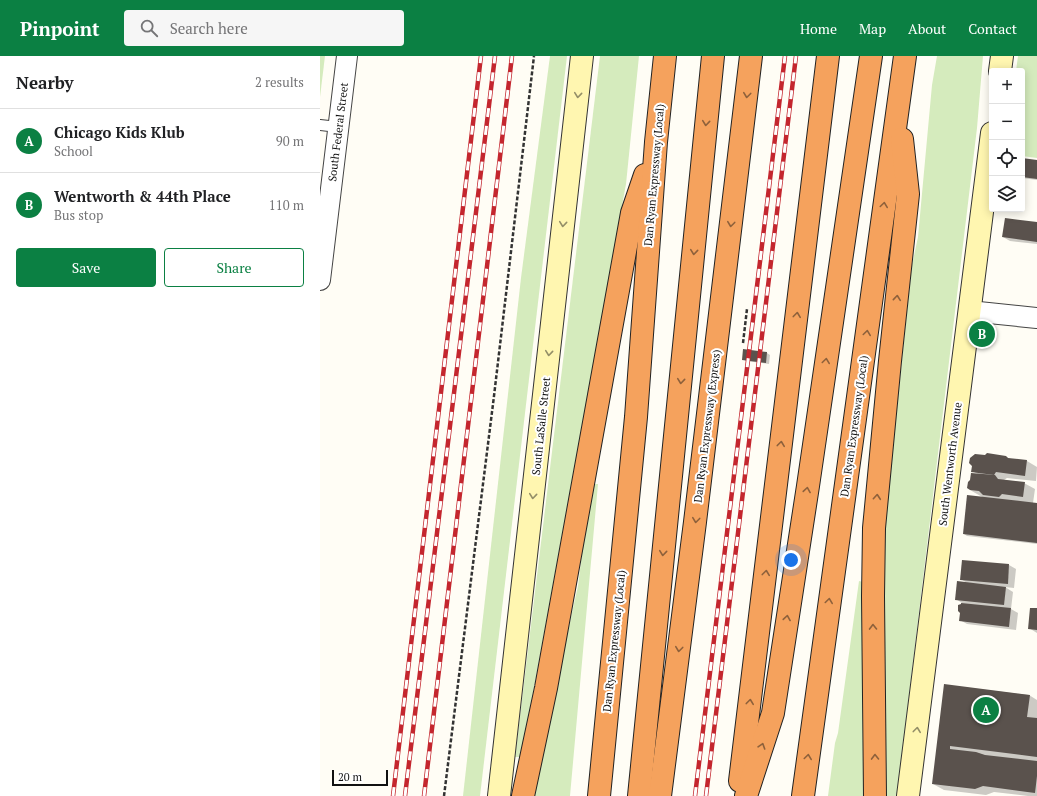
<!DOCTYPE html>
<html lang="en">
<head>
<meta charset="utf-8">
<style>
	body { margin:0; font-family:"PT Serif",serif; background:#f6f6f6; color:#202124 }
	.controls { position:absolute; right:12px; top:12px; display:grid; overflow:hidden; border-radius:4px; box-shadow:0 2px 10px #0003 }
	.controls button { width:36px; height:36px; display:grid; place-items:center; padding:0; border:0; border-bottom:1px solid #e0e0e0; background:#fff; color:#202124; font:20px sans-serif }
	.scale { position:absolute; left:12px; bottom:10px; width:56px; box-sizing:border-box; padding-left:4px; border:2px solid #111; border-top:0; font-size:11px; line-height:14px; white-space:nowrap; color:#111; -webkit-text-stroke:3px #fff; paint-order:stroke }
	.you { position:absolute; left:471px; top:504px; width:14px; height:14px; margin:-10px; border:3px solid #fff; border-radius:50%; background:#1a73e8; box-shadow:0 0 0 6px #1a73e833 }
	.badge { display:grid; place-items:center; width:26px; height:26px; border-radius:50%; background:#0b8043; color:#fff; font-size:13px; font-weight:700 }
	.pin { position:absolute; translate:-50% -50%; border:2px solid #fff; box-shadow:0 1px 4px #0006 }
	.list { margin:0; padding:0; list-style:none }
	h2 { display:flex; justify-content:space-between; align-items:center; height:52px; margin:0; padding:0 16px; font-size:17px }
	h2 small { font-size:13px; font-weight:400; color:#757577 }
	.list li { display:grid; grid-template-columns:26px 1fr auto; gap:12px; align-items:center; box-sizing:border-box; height:64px; padding:0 16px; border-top:1px solid #e0e0e0 }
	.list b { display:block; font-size:15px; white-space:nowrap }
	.list p { margin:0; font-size:13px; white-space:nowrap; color:#757577 }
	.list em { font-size:13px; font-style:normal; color:#757577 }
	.actions { display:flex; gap:8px; padding:12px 16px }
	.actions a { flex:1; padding:9px 0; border:1px solid #0b8043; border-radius:4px; text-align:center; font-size:14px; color:#0b8043 }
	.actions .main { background:#0b8043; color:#fff }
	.icon { flex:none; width:22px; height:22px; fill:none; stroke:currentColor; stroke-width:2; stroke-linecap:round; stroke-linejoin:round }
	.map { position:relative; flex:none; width:717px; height:740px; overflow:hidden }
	header { display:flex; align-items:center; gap:24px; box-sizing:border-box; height:56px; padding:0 20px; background:#0b8043; color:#fff }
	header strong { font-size:19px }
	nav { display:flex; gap:22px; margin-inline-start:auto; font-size:14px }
	.search { width:280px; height:36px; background:#f6f6f6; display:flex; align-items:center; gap:10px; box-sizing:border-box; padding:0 14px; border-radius:4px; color:#757577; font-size:15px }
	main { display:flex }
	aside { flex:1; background:#fff }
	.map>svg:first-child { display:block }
	.green { fill:#d5ebbd }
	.shadow { fill:#0003 }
	.building { fill:#5a524d }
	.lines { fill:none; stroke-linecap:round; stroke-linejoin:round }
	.lane-casing { stroke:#444; stroke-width:12 }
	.street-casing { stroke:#444; stroke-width:22 }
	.secondary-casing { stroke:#333; stroke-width:24 }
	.highway-casing { stroke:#222; stroke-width:24 }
	.path { stroke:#333; stroke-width:2.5; stroke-dasharray:4 2; stroke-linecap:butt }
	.lane { stroke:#fff; stroke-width:10 }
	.street { stroke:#fff; stroke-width:20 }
	.secondary { stroke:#fff6b0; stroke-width:22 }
	.highway { stroke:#f5a25d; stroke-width:22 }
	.rail-casing { stroke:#c4262e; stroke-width:4.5 }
	.rail { stroke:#fff; stroke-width:3; stroke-dasharray:9; stroke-linecap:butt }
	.oneway { stroke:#948f68 }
	.oneway2 { stroke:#8e613b }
	.labels { text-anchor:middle; stroke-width:4; stroke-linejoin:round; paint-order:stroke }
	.street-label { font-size:11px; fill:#111; stroke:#fff }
</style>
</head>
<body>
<header>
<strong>Pinpoint</strong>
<div class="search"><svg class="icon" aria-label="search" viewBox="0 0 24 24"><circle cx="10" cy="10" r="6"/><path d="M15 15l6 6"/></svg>Search here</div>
<nav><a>Home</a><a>Map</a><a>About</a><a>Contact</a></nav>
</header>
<main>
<aside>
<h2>Nearby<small>2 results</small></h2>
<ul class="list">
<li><span class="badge">A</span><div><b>Chicago Kids Klub</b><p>School</p></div><em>90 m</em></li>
<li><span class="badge">B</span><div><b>Wentworth &amp; 44th Place</b><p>Bus stop</p></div><em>110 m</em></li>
</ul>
<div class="actions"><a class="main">Save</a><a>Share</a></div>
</aside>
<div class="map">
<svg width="717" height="740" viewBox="0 0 717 740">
	<rect width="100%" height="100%" fill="#fffdf5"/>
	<g class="green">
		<polygon points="0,0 5,0 0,41"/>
		<polygon points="230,0 247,0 160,740 143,740 201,222"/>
		<polygon points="280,0 319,0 306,128 215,626 200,701 195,701"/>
		<polygon points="617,0 663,0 657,72 577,740 565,740 563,502 568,437 592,209 598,181 612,29"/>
		<polygon points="698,0 717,0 717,102 702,100 702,15 696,15"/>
		<polygon points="273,428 278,428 250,740 213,740 253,552 258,530 264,480"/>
		<polygon points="539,525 543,526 545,740 508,740 515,687 518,677"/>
	</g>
	<g class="shadow">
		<polygon points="702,103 717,105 717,124 702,122"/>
		<polygon points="717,167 717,188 690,185 683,181"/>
		<polygon points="424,295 447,297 450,299 449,308 426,305 423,303"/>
		<polygon points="686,401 691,403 707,405 717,411 716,425 687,422 684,424 704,427 715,433 713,447 717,448 717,488 647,480 644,478 664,442 650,434 658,418 652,415"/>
		<polygon points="689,509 696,513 694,532 685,531 693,536 691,553 698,557 696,574 647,568 640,564 642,547 636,543 647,527 641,523"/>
		<polygon points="717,553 717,577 709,572"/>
		<polygon points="625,629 709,639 717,644 717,740 708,740 674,736 666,739 624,734 613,728"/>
	</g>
	<g class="building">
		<polygon points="702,102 717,104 717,123 702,121"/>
		<polygon points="685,162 717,166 717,186 682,181"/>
		<polygon points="423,293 447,296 446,307 422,304"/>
		<polygon points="667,397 686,400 688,402 707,404 705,420 676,416 674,419 651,416 652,410 649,407 650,402 655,398 665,399"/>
		<polygon points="651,417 675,419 678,423 705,426 703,441 682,438 679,441 663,439 659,435 650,434 647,432 648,426 650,424"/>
		<polygon points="647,439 717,447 717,487 643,478"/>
		<polygon points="642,504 689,508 688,528 640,524"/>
		<polygon points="637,525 686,531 684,549 635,544"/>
		<polygon points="641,547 691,552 689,571 639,565 640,557 638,555 638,549 641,548"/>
		<polygon points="710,552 717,552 717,574 708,573"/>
		<polygon points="624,628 710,639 707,661 717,662 717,701 630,690 630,693 656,696 665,699 717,705 717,720 715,737 663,730 655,733 612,728"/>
	</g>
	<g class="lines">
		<defs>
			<polyline id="lane" points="0,69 18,71"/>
			<g id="street">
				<polyline points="0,224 27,0"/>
				<polyline points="649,255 717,262"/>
			</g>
			<g id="secondary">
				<polyline points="680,15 682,0"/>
				<polyline points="179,740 262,0"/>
				<polyline points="588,740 672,77"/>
			</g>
			<g id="highway">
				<polyline points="420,725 508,0"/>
				<polyline points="203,740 226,632 312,157 325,119"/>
				<polyline points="279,740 316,361 336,86 345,0"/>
				<polyline points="319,740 393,0"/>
				<polyline points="340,740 375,466 431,0"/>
				<polyline points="426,740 453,657 488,430 551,0"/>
				<polyline points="483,740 585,0"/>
				<polyline points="555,740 553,540 554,472 570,305 588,138 582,83"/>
			</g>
		</defs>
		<use href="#lane" class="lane-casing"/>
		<use href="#street" class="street-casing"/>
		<use href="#secondary" class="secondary-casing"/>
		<use href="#highway" class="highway-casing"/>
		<g class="path">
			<polyline points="423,287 427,253"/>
			<polyline points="124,740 174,340 214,0"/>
		</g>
		<use href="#lane" class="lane"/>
		<use href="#street" class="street"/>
		<use href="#secondary" class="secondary"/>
		<use href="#highway" class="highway"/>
		<defs>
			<g id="rail">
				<polyline points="73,740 161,0"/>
				<polyline points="85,740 175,0"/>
				<polyline points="104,740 192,0"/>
				<polyline points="375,740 465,0"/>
				<polyline points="386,740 476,0"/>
			</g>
		</defs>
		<use href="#rail" class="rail-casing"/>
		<use href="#rail" class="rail"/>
	</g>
	<defs><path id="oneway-chevron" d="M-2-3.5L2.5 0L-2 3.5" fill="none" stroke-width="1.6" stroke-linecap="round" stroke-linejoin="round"/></defs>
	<g class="oneway">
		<use href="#oneway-chevron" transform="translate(258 39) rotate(96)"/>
		<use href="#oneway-chevron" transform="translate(243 168) rotate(96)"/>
		<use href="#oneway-chevron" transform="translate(229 297) rotate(96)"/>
		<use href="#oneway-chevron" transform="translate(213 440) rotate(96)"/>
		<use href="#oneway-chevron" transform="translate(597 674) rotate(-83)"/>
	</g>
	<g class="oneway2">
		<use href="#oneway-chevron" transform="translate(427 39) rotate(97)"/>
		<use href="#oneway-chevron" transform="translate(386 67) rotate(96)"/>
		<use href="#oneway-chevron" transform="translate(564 149) rotate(-82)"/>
		<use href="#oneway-chevron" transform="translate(411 168) rotate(97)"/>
		<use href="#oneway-chevron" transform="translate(374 196) rotate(96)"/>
		<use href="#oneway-chevron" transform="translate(577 242) rotate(-84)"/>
		<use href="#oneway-chevron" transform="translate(477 259) rotate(-83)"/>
		<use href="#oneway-chevron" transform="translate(547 277) rotate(-82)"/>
		<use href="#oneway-chevron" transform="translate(506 305) rotate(-82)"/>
		<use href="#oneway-chevron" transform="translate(361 325) rotate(96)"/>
		<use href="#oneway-chevron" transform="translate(461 388) rotate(-83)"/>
		<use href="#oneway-chevron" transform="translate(487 434) rotate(-81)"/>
		<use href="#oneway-chevron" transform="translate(557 441) rotate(-85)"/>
		<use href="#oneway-chevron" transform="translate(376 464) rotate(97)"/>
		<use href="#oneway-chevron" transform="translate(343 497) rotate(96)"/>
		<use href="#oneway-chevron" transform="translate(446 517) rotate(-83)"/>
		<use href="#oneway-chevron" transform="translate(509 545) rotate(-82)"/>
		<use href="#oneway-chevron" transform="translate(467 562) rotate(-81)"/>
		<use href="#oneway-chevron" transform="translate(553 571) rotate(-91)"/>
		<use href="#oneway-chevron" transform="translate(359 593) rotate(97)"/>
		<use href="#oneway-chevron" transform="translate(430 646) rotate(-83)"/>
		<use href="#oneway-chevron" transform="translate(442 690) rotate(-72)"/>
		<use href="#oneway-chevron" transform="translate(488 701) rotate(-82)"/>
		<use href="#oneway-chevron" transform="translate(555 701) rotate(-91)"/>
	</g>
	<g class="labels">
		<g class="street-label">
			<text transform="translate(18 76) rotate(-83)" y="4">South Federal Street</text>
			<text transform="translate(334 119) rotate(-85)" y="4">Dan Ryan Expressway (Local)</text>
			<text transform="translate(221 370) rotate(-84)" y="4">South LaSalle Street</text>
			<text transform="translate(387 370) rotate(-83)" y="4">Dan Ryan Expressway (Express)</text>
			<text transform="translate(534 370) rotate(-82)" y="4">Dan Ryan Expressway (Local)</text>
			<text transform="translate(630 408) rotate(-83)" y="4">South Wentworth Avenue</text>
			<text transform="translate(294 585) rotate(-84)" y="4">Dan Ryan Expressway (Local)</text>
		</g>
	</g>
</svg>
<div class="controls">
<button>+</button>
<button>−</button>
<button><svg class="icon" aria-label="locate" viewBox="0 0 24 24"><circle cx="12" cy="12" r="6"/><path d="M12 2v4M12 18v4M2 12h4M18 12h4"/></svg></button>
<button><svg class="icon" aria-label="layers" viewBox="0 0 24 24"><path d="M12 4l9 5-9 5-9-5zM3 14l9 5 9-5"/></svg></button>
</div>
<div class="scale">20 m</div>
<div class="you"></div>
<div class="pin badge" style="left:666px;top:654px">A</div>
<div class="pin badge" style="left:662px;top:278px">B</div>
</div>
</main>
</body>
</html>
